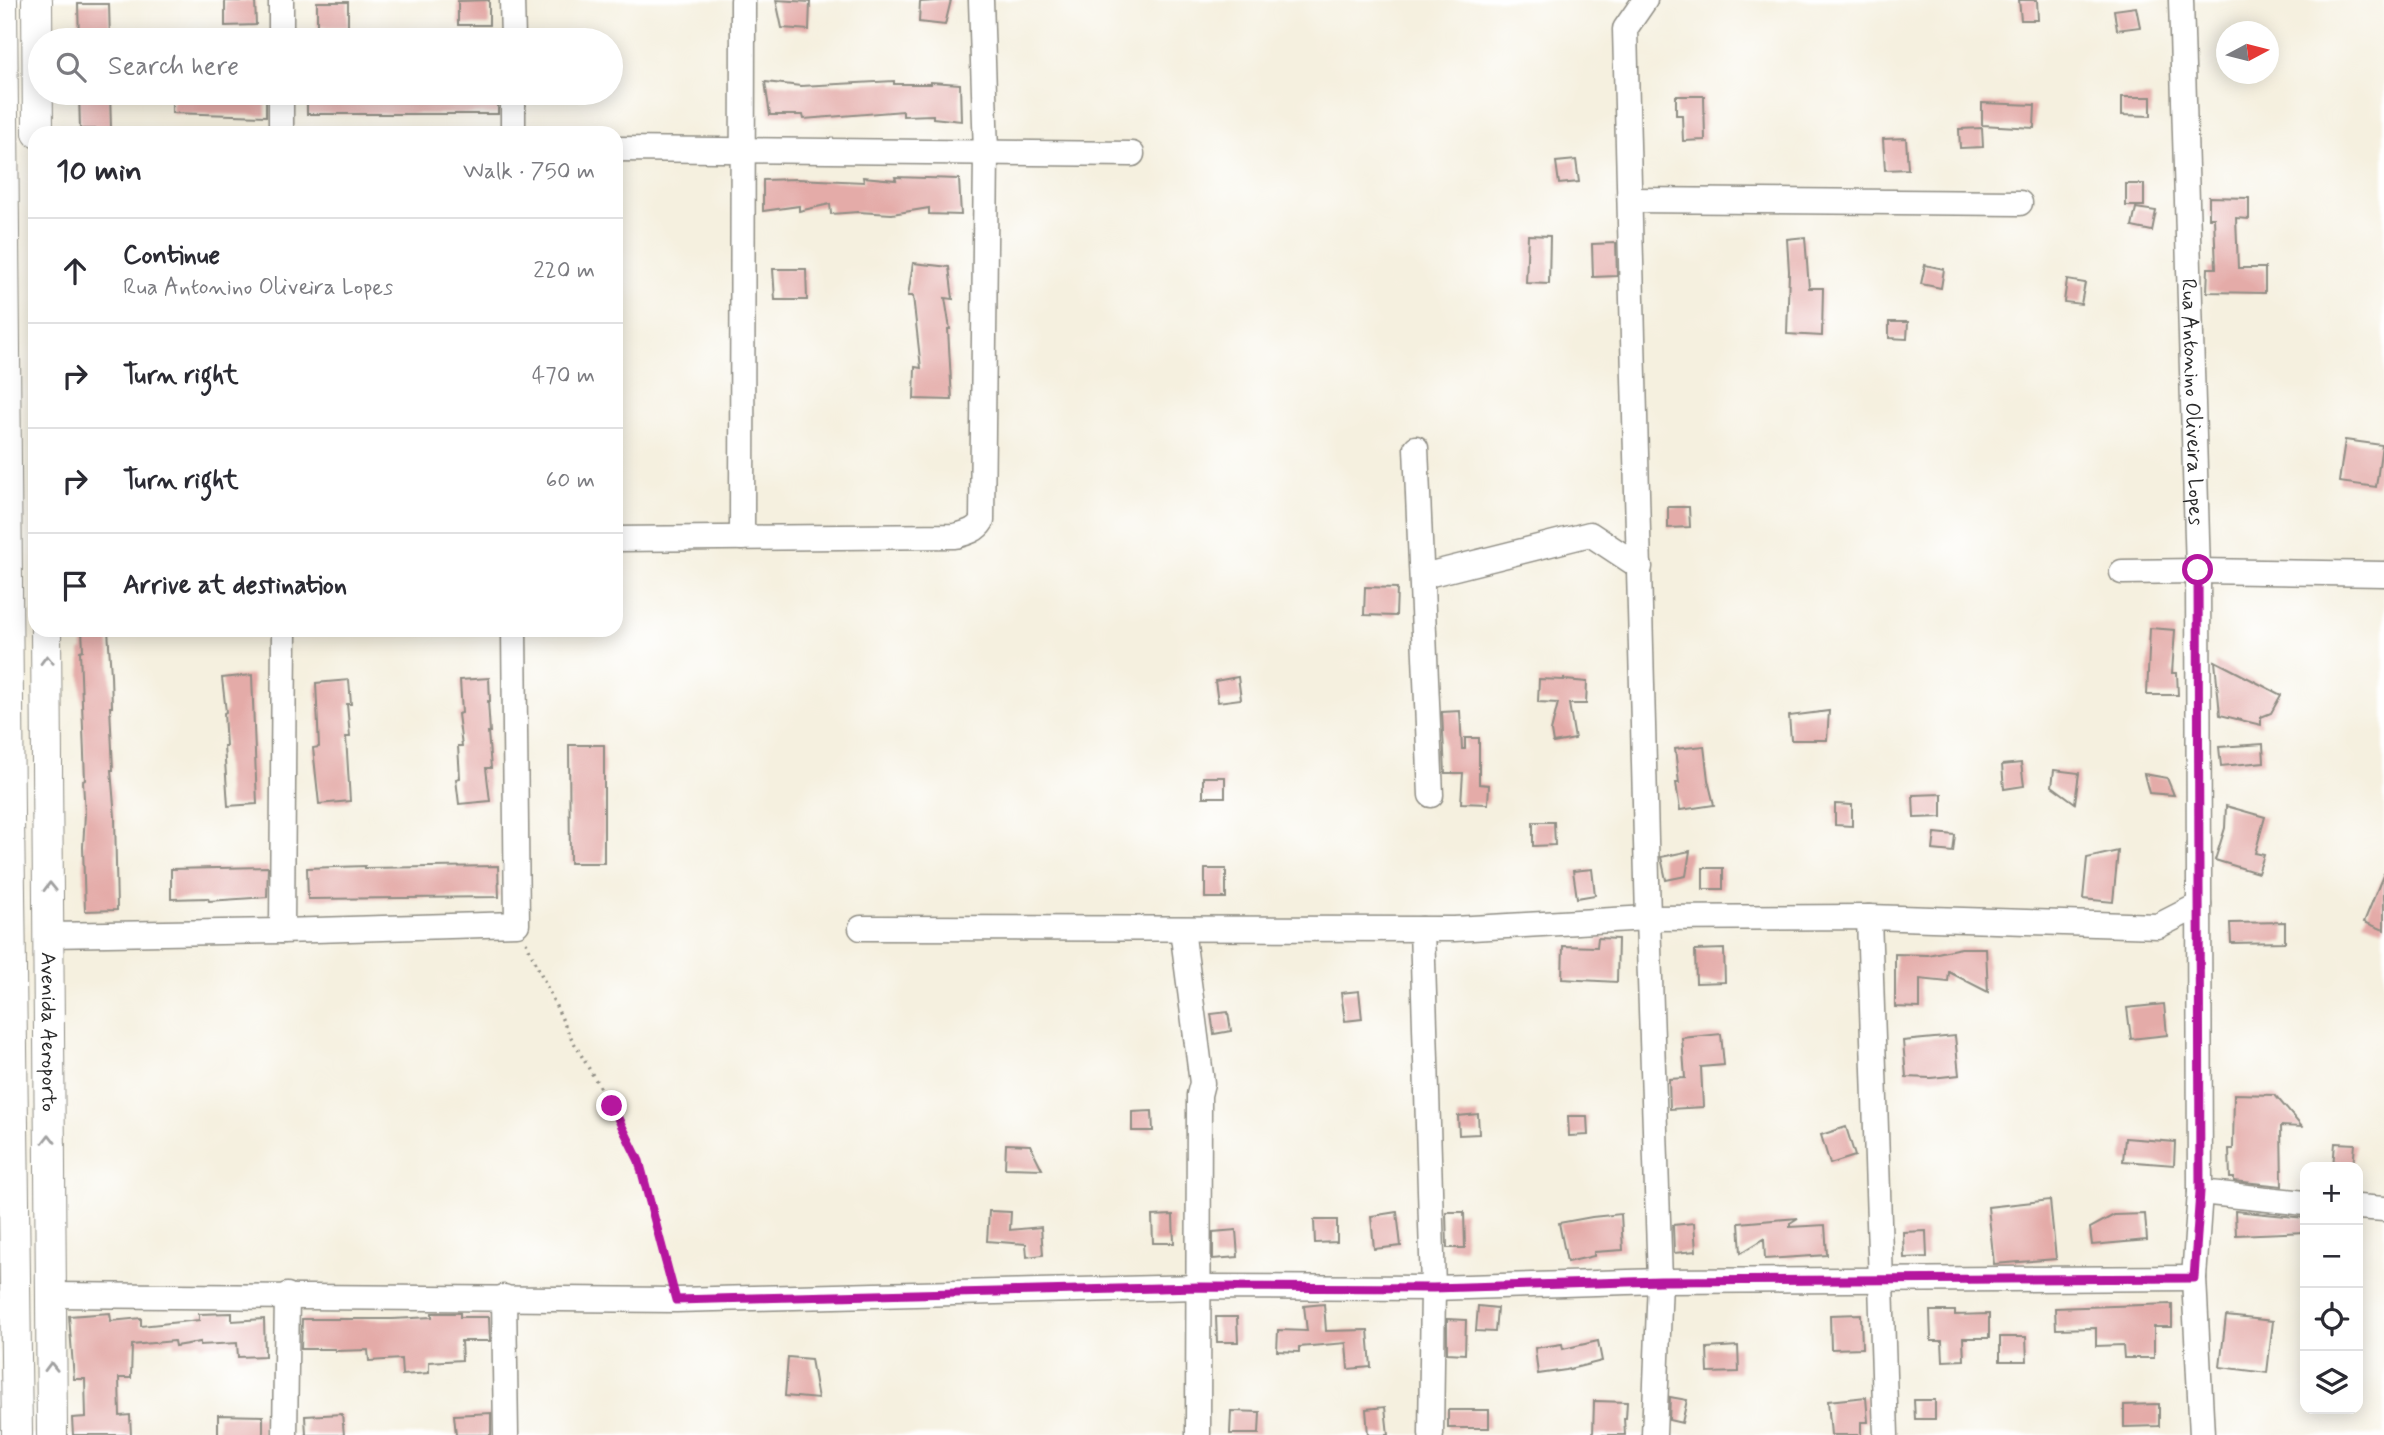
<!DOCTYPE html>
<html lang="en">
<head>
<meta charset="utf-8">
<style>
	body { margin:0; font-family:Mynerve,sans-serif; background:#f2f2f3; color:#2b2b33 }
	.controls { position:absolute; right:21px; bottom:21px; display:grid; overflow:hidden; border-radius:14px; box-shadow:0 4px 18px #0003 }
	.controls button { width:63px; height:63px; display:grid; place-items:center; padding:0; border:0; border-bottom:2px solid #e1e1e2; background:#fff; color:#2b2b33; font:35px sans-serif }
	.compass { position:absolute; left:2216px; top:21px; width:63px; height:63px; border-radius:50%; background:#fff; box-shadow:0 4px 18px #0003; rotate:83deg }
	.stop { position:absolute; width:21px; height:21px; margin:-16px; border:5px solid #b5179e; border-radius:50%; background:#fff }
	.stop.end { background:#b5179e; border-color:#fff; box-shadow:0 2px 7px #0008 }
	.list { margin:0; padding:0; list-style:none }
	h2 { display:flex; justify-content:space-between; align-items:center; height:91px; margin:0; padding:0 28px; font-size:30px }
	h2 small { font-size:23px; font-weight:400; color:#7c7c81 }
	.list li { display:grid; grid-template-columns:46px 1fr auto; gap:21px; align-items:center; box-sizing:border-box; height:105px; padding:0 28px; border-top:2px solid #e1e1e2 }
	.list b { display:block; font-size:26px; white-space:nowrap }
	.list p { margin:0; font-size:23px; white-space:nowrap; color:#7c7c81 }
	.list em { font-size:23px; font-style:normal; color:#7c7c81 }
	.icon { flex:none; width:38px; height:38px; fill:none; stroke:currentColor; stroke-width:2; stroke-linecap:round; stroke-linejoin:round }
	.map { position:relative; flex:none; width:2384px; height:1435px; overflow:hidden }
	.search { position:absolute; background:#fff; box-shadow:0 4px 18px #0003; left:28px; top:28px; width:595px; height:77px; display:flex; align-items:center; gap:18px; box-sizing:border-box; padding:0 24px; border-radius:38px; color:#7c7c81; font-size:26px }
	.panel { position:absolute; background:#fff; box-shadow:0 4px 18px #0003; left:28px; top:126px; width:595px; height:511px; border-radius:21px }
	.map>svg:first-child { display:block }
	.building { fill:#e4aba8 }
	.lines { fill:none; stroke-linecap:round; stroke-linejoin:round }
	.minor-casing { stroke:#908e85; stroke-width:27 }
	.tertiary-casing { stroke:#908e85; stroke-width:32 }
	.path { stroke:#908e85; stroke-width:3.5; stroke-dasharray:2 5; stroke-linecap:butt }
	.minor { stroke:#fff; stroke-width:24 }
	.tertiary { stroke:#fff; stroke-width:30 }
	.oneway { stroke:#a0a0a0 }
	.route { stroke:#b5179e; stroke-width:9 }
	.labels { text-anchor:middle; stroke-width:5; stroke-linejoin:round; paint-order:stroke }
	.street-label { font-size:21px; fill:#2b2b2b; stroke:#fff }
</style>
</head>
<body>
<div class="map">
<svg width="2384" height="1435" viewBox="0 0 2384 1435">
	<rect width="100%" height="100%" fill="#fff"/>
	<filter id="ink" filterUnits="userSpaceOnUse"><feTurbulence type="fractalNoise" baseFrequency=".0143" numOctaves="2"/><feDisplacementMap in="SourceGraphic" scale="14" xChannelSelector="R" yChannelSelector="G"/><feConvolveMatrix kernelMatrix="1 2 1 2 8 2 1 2 1" color-interpolation-filters="sRGB"/></filter>
	<filter id="wash" filterUnits="userSpaceOnUse"><feTurbulence type="fractalNoise" baseFrequency=".00686" numOctaves="4" result="noise"/><feDisplacementMap in="SourceGraphic" scale="28" xChannelSelector="R" yChannelSelector="G"/><feGaussianBlur stdDeviation="1.57" result="paint"/><feColorMatrix in="noise" values="0 0 0 0 0 0 0 0 0 0 0 0 0 0 0 0 0 1.4 0 .05"/><feComposite in="paint" operator="in"/></filter>
	<g filter="url(#wash)">
		<rect width="100%" height="100%" fill="#f5f0df"/>
		<g id="blocks">
			<g class="building">
				<polygon points="489,0 489,25 458,25 458,1"/>
				<polygon points="776,0 810,2 809,30 782,28"/>
				<polygon points="951,0 945,25 919,22 920,2"/>
				<polygon points="2019,0 2037,0 2038,20 2021,20"/>
				<polygon points="225,1 255,1 256,25 225,26"/>
				<rect x="317" y="2" width="31" height="25"/>
				<polygon points="78,4 109,4 110,40 79,40"/>
				<polygon points="2136,7 2140,27 2117,30 2114,10"/>
				<polygon points="894,81 894,84 931,84 931,82 960,84 961,121 933,118 933,115 903,116 903,111 804,119 803,115 770,115 765,82 801,86"/>
				<polygon points="79,93 110,93 111,129 80,129"/>
				<polygon points="172,93 266,93 266,116 172,113"/>
				<rect x="307" y="93" width="191" height="21"/>
				<polygon points="1676,96 1704,96 1705,140 1683,141 1682,115 1676,115"/>
				<polygon points="2122,97 2151,97 2151,116 2122,115"/>
				<polygon points="1982,103 2035,105 2034,128 1982,125"/>
				<polygon points="1982,128 1983,147 1960,148 1959,129"/>
				<polygon points="1906,138 1908,169 1885,170 1883,139"/>
				<polygon points="1576,160 1579,182 1559,184 1556,162"/>
				<polygon points="863,177 896,180 895,177 959,179 961,215 929,214 929,208 892,214 858,212 831,214 830,204 799,211 799,206 763,211 763,180 797,179 864,182"/>
				<rect x="2126" y="184" width="18" height="22"/>
				<polygon points="2209,197 2249,198 2249,219 2236,218 2238,268 2265,268 2265,293 2207,292 2208,268 2216,268 2214,218 2209,218"/>
				<polygon points="2136,208 2156,211 2152,231 2132,227"/>
				<polygon points="1528,235 1550,236 1549,284 1526,283"/>
				<polygon points="1805,237 1809,288 1823,288 1822,336 1787,334 1789,271 1787,239"/>
				<polygon points="1616,243 1617,276 1593,277 1592,244"/>
				<polygon points="913,263 949,267 953,299 945,298 950,329 948,329 952,400 914,399 915,367 921,368 913,296 908,296"/>
				<polygon points="1925,265 1944,269 1941,288 1921,284"/>
				<polygon points="773,269 806,269 807,300 775,300"/>
				<polygon points="2067,280 2085,283 2081,304 2064,302"/>
				<polygon points="1889,322 1908,322 1907,339 1889,338"/>
				<polygon points="2345,440 2382,445 2376,487 2339,482"/>
				<polygon points="1668,507 1689,507 1690,527 1668,528"/>
				<polygon points="1365,587 1397,588 1396,616 1364,615"/>
				<polygon points="2150,628 2175,630 2172,673 2177,673 2178,695 2147,695"/>
				<polygon points="82,630 108,630 111,675 112,707 110,707 113,770 111,770 115,817 117,910 85,911 83,847 85,814 83,781 85,780 80,651 83,650"/>
				<polygon points="2215,661 2281,695 2271,713 2261,717 2261,725 2220,715"/>
				<polygon points="252,675 257,804 228,806 224,746 226,746 224,713 226,712 222,678"/>
				<polygon points="1238,677 1241,699 1218,702 1215,681"/>
				<polygon points="1564,677 1565,680 1587,682 1586,704 1569,704 1575,739 1553,743 1551,731 1558,703 1538,702 1539,679 1564,680"/>
				<polygon points="489,678 490,701 488,701 490,732 488,732 491,768 486,768 490,801 459,804 456,779 460,778 458,746 462,746 458,714 462,713 460,680"/>
				<polygon points="349,680 351,704 347,704 350,737 346,737 350,801 319,804 313,748 319,747 316,683"/>
				<polygon points="1460,711 1462,749 1465,749 1465,738 1479,738 1479,784 1489,785 1488,804 1461,803 1463,773 1445,773 1442,712"/>
				<polygon points="1829,711 1827,740 1791,740 1789,716"/>
				<polygon points="2263,744 2264,762 2221,766 2219,747"/>
				<polygon points="569,745 604,745 604,863 570,863"/>
				<polygon points="1704,746 1708,780 1714,805 1680,810 1676,783 1679,783 1675,749"/>
				<polygon points="2021,763 2024,786 2004,789 2002,765"/>
				<polygon points="2054,770 2079,773 2075,803 2052,786"/>
				<polygon points="2144,774 2167,778 2174,795 2149,793"/>
				<rect x="1203" y="777" width="22" height="20"/>
				<polygon points="1942,794 1942,817 1914,818 1913,795"/>
				<polygon points="1835,804 1852,805 1852,826 1835,825"/>
				<polygon points="2226,806 2265,817 2255,853 2264,855 2258,873 2215,860 2225,828"/>
				<polygon points="1533,822 1554,822 1555,845 1533,846"/>
				<polygon points="1935,833 1955,835 1953,852 1933,850"/>
				<polygon points="1690,851 1686,876 1666,880 1661,857"/>
				<polygon points="2118,851 2113,902 2083,899 2087,858"/>
				<polygon points="365,866 365,868 498,866 499,897 308,899 307,868"/>
				<polygon points="268,867 267,897 209,901 208,898 171,899 171,869"/>
				<rect x="1703" y="868" width="20" height="21"/>
				<rect x="1205" y="869" width="21" height="29"/>
				<polygon points="1592,869 1595,895 1577,898 1573,871"/>
				<polygon points="2384,873 2384,930 2364,922"/>
				<polygon points="2285,922 2285,942 2231,943 2230,923"/>
				<polygon points="1598,938 1618,939 1617,982 1562,979 1563,946 1597,947"/>
				<polygon points="1961,948 1986,948 1988,992 1949,972 1948,982 1920,979 1920,1008 1895,1007 1895,954 1928,955"/>
				<polygon points="1724,949 1725,982 1696,983 1695,950"/>
				<polygon points="1359,991 1362,1019 1345,1021 1341,993"/>
				<polygon points="2164,1004 2167,1035 2131,1039 2127,1008"/>
				<polygon points="1228,1012 1231,1031 1214,1034 1211,1014"/>
				<polygon points="1721,1034 1724,1065 1701,1067 1703,1107 1670,1109 1669,1079 1685,1078 1682,1038"/>
				<polygon points="1955,1036 1959,1075 1931,1078 1906,1077 1903,1041"/>
				<polygon points="2234,1094 2275,1095 2302,1127 2281,1126 2282,1186 2234,1181 2234,1178 2230,1178 2229,1149 2233,1149"/>
				<polygon points="1152,1111 1153,1131 1132,1131 1132,1112"/>
				<polygon points="1478,1114 1479,1134 1459,1135 1458,1116"/>
				<polygon points="1568,1116 1587,1116 1588,1135 1569,1136"/>
				<polygon points="1846,1127 1855,1156 1830,1164 1821,1135"/>
				<polygon points="2125,1138 2175,1142 2174,1165 2123,1161"/>
				<polygon points="2335,1143 2355,1144 2353,1167 2333,1167"/>
				<polygon points="1006,1144 1030,1145 1042,1169 1005,1168"/>
				<polygon points="2050,1200 2056,1259 1994,1264 1988,1207"/>
				<polygon points="989,1211 1011,1212 1010,1230 1041,1227 1043,1255 1027,1257 1026,1244 987,1241"/>
				<polygon points="2235,1211 2305,1218 2305,1232 2236,1235"/>
				<polygon points="1397,1212 1401,1246 1374,1249 1371,1216"/>
				<polygon points="1446,1212 1464,1212 1465,1248 1447,1248"/>
				<polygon points="1621,1214 1623,1250 1594,1252 1594,1256 1567,1262 1559,1223 1592,1217"/>
				<polygon points="2145,1214 2147,1240 2092,1245 2090,1228 2114,1215"/>
				<polygon points="1173,1215 1174,1243 1153,1243 1152,1216"/>
				<polygon points="1798,1218 1790,1223 1790,1227 1825,1225 1827,1255 1765,1259 1764,1239 1741,1253 1739,1223"/>
				<polygon points="1314,1220 1337,1220 1337,1242 1315,1243"/>
				<polygon points="1694,1223 1696,1251 1674,1253 1673,1225"/>
				<polygon points="1236,1230 1238,1257 1213,1259 1213,1232"/>
				<polygon points="1926,1231 1927,1257 1904,1258 1903,1232"/>
				<polygon points="1324,1304 1326,1331 1368,1330 1371,1367 1348,1369 1346,1343 1299,1347 1299,1352 1277,1351 1278,1330 1307,1331 1304,1306"/>
				<polygon points="2172,1304 2172,1327 2154,1327 2154,1358 2124,1358 2123,1345 2096,1346 2096,1328 2056,1329 2055,1308"/>
				<polygon points="1478,1306 1497,1308 1495,1332 1476,1331"/>
				<polygon points="1930,1311 1955,1311 1955,1315 1989,1314 1989,1338 1963,1338 1964,1360 1943,1361 1942,1341 1931,1341"/>
				<polygon points="110,1313 111,1321 141,1318 141,1326 199,1320 199,1314 232,1313 232,1321 264,1319 265,1356 238,1357 237,1343 200,1345 200,1342 175,1346 174,1341 132,1345 131,1378 119,1378 120,1416 130,1415 131,1435 73,1435 72,1418 86,1417 85,1379 74,1379 69,1316"/>
				<polygon points="432,1313 460,1313 460,1317 489,1317 490,1341 461,1341 462,1360 429,1362 429,1373 402,1375 401,1359 369,1361 368,1350 335,1351 335,1349 301,1349 302,1319 392,1319 432,1317"/>
				<polygon points="1861,1314 1862,1348 1831,1349 1830,1315"/>
				<polygon points="2226,1316 2273,1321 2267,1373 2220,1367"/>
				<polygon points="1216,1317 1237,1317 1238,1342 1217,1342"/>
				<polygon points="1447,1319 1466,1320 1465,1354 1447,1353"/>
				<polygon points="2000,1337 2026,1337 2027,1361 2000,1361"/>
				<polygon points="1598,1341 1602,1361 1566,1370 1538,1374 1535,1348 1562,1344 1563,1349"/>
				<polygon points="1738,1346 1739,1372 1708,1373 1707,1348"/>
				<polygon points="788,1357 811,1359 818,1399 785,1396"/>
				<polygon points="1670,1397 1687,1400 1682,1423 1669,1420"/>
				<polygon points="1866,1397 1868,1422 1861,1422 1861,1435 1831,1435 1828,1401"/>
				<polygon points="1914,1400 1935,1400 1935,1419 1915,1419"/>
				<polygon points="1594,1401 1627,1402 1626,1418 1624,1418 1625,1435 1593,1435"/>
				<polygon points="2159,1404 2159,1426 2124,1427 2124,1405"/>
				<polygon points="1385,1407 1388,1435 1368,1435 1366,1409"/>
				<rect x="1448" y="1410" width="41" height="18"/>
				<polygon points="1231,1411 1260,1412 1259,1434 1230,1434"/>
				<polygon points="491,1413 491,1435 456,1435 454,1415"/>
				<polygon points="342,1414 344,1435 306,1435 305,1416"/>
				<polygon points="218,1415 263,1416 263,1435 218,1435"/>
			</g>
		</g>
	</g>
	<g filter="url(#ink)">
		<use href="#blocks" fill-opacity="0" stroke="#908e85" stroke-width="2"/>
		<g class="lines">
			<defs>
				<g id="minor">
					<polyline points="281,0 281,40"/>
					<polyline points="512,0 513,40"/>
					<polyline points="1645,0 1625,29 1648,918 1660,1281 1654,1435"/>
					<path id="s1" d="M 2181,0 L 2198,571 L 2200,1192 L 2194,1278 L 2202,1435"/>
					<polyline points="281,93 281,133"/>
					<polyline points="513,93 513,133"/>
					<polyline points="616,149 1132,154"/>
					<polyline points="1631,200 2020,203"/>
					<polyline points="1416,448 1431,795"/>
					<polyline points="742,538 743,0"/>
					<path d="M 616,539 L 955,536 C 966,533 976,531 982,521 L 986,153 L 981,0"/>
					<polyline points="2122,572 2198,571 2384,574"/>
					<polyline points="1423,576 1590,534 1640,567"/>
					<polyline points="1869,917 1886,1435"/>
					<polyline points="861,928 1454,929 1648,918 1869,917 2158,926 2199,905"/>
					<polyline points="1182,929 1202,1083 1199,1095 1198,1435"/>
					<polyline points="1422,929 1433,1288 1431,1435"/>
					<polyline points="282,931 284,630"/>
					<polyline points="50,935 282,931 517,924 514,630"/>
					<polyline points="2200,1192 2305,1203"/>
					<polyline points="2358,1207 2384,1209"/>
					<polyline points="49,1295 676,1300 1198,1287 1433,1288 1660,1281 2194,1278"/>
					<polyline points="504,1297 506,1435"/>
					<polyline points="285,1435 287,1295"/>
				</g>
				<g id="tertiary">
					<polyline points="2,0 9,816 17,1435"/>
					<polyline points="37,0 38,133"/>
					<path id="s2" d="M 46,630 C 50,898 48,1167 52,1435"/>
				</g>
			</defs>
			<use href="#minor" class="minor-casing"/>
			<use href="#tertiary" class="tertiary-casing"/>
			<polyline class="path" points="526,942 569,1034 628,1136 639,1161 670,1277"/>
			<use href="#minor" class="minor"/>
			<use href="#tertiary" class="tertiary"/>
		</g>
		<defs><path id="oneway-chevron" d="M-2-3.5L2.5 0L-2 3.5" fill="none" stroke-width="1.6" stroke-linecap="round" stroke-linejoin="round" transform="scale(1.75)"/></defs>
		<g class="oneway">
			<use href="#oneway-chevron" transform="translate(47 660) rotate(-91)"/>
			<use href="#oneway-chevron" transform="translate(50 887) rotate(-91)"/>
			<use href="#oneway-chevron" transform="translate(49 1139) rotate(-90)"/>
			<use href="#oneway-chevron" transform="translate(51 1367) rotate(-91)"/>
		</g>
	</g>
	<g class="lines" filter="url(#ink)">
		<polyline class="route" points="612,1106 639,1161 676,1300 1198,1287 1433,1288 1660,1281 2194,1278 2200,1192 2198,570"/>
	</g>
	<g class="labels">
		<g class="street-label">
			<text dy="7" stroke="none"><textPath href="#s1" startOffset="402">Rua Antonino Oliveira Lopes</textPath></text>
			<text dy="7" stroke="none"><textPath href="#s2" startOffset="402">Avenida Aeroporto</textPath></text>
		</g>
	</g>
</svg>
<div class="controls">
<button>+</button>
<button>−</button>
<button><svg class="icon" aria-label="locate" viewBox="0 0 24 24"><circle cx="12" cy="12" r="6"/><path d="M12 2v4M12 18v4M2 12h4M18 12h4"/></svg></button>
<button><svg class="icon" aria-label="layers" viewBox="0 0 24 24"><path d="M12 4l9 5-9 5-9-5zM3 14l9 5 9-5"/></svg></button>
</div>
<svg class="compass" viewBox="-18 -18 36 36"><path d="M0-13l5 13h-10z" fill="#e53935"/><path d="M0 13l5-13h-10z" fill="#7c7c81"/></svg>
<div class="stop" style="left:2198px;top:570px"></div>
<div class="stop end" style="left:612px;top:1106px"></div>
<div class="search"><svg class="icon" aria-label="search" viewBox="0 0 24 24"><circle cx="10" cy="10" r="6"/><path d="M15 15l6 6"/></svg>Search here</div>
<section class="panel">
<h2>10 min<small>Walk · 750 m</small></h2>
<ul class="list">
<li><svg class="icon" aria-label="ahead" viewBox="0 0 24 24"><path d="M12 20V5M6 11l6-6 6 6"/></svg><div><b>Continue</b><p>Rua Antonino Oliveira Lopes</p></div><em>220 m</em></li>
<li><svg class="icon" aria-label="right" viewBox="0 0 24 24"><path d="M7 20v-9h11M14 6l5 5-5 5"/></svg><div><b>Turn right</b></div><em>470 m</em></li>
<li><svg class="icon" aria-label="right" viewBox="0 0 24 24"><path d="M7 20v-9h11M14 6l5 5-5 5"/></svg><div><b>Turn right</b></div><em>60 m</em></li>
<li><svg class="icon" aria-label="arrive" viewBox="0 0 24 24"><path d="M6 21V4h12l-3 4 3 4H6"/></svg><div><b>Arrive at destination</b></div></li>
</ul>
</section>
</div>
</body>
</html>
